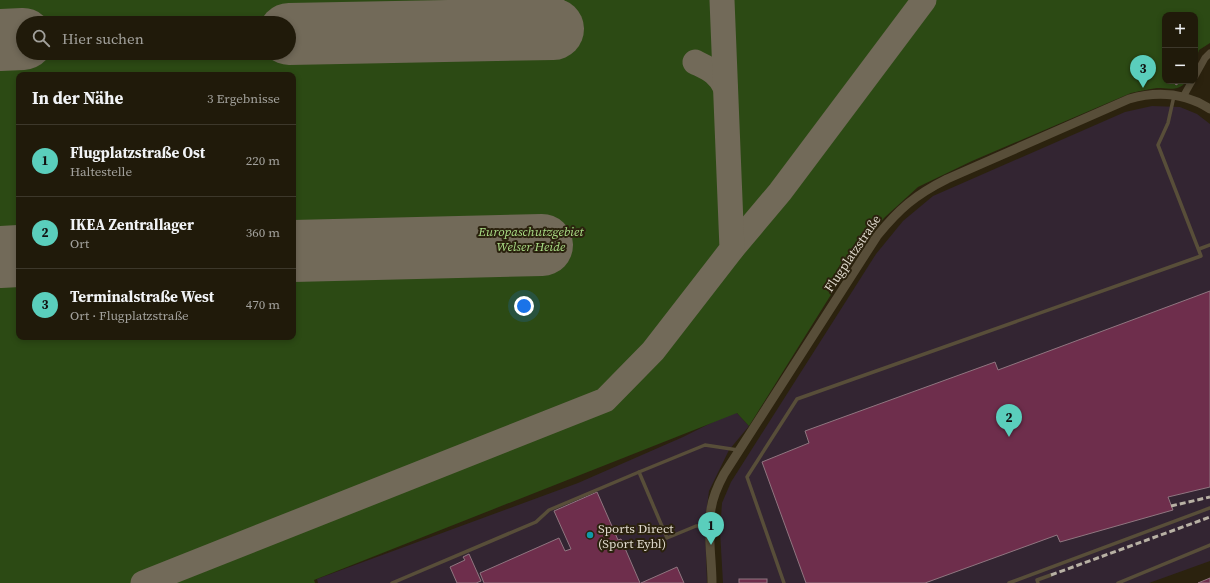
<!DOCTYPE html>
<html lang="de">
<head>
<meta charset="utf-8">
<style>
	body { margin:0; font-family:"Source Serif 4",serif; background:#282313; color:#f1f3f6 }
	.controls { position:absolute; right:12px; top:12px; display:grid; overflow:hidden; border-radius:8px; box-shadow:0 2px 6px #0003 }
	.controls button { width:36px; height:36px; display:grid; place-items:center; padding:0; border:0; border-bottom:1px solid #3d382b; background:#201a0a; color:#f1f3f6; font:20px sans-serif }
	.you { position:absolute; left:524px; top:306px; width:14px; height:14px; margin:-10px; border:3px solid #fff; border-radius:50%; background:#1a73e8; box-shadow:0 0 0 6px #1a73e833 }
	.badge { display:grid; place-items:center; width:26px; height:26px; border-radius:50%; background:#5acebc; color:#111; font-size:13px; font-weight:700 }
	.pin { position:absolute; translate:-50% -33px; filter:drop-shadow(0 1px 2px #0008) }
	.pin::after { content:''; position:absolute; top:21px; width:14px; height:12px; background:inherit; clip-path:polygon(0 0,100% 0,50% 100%) }
	.list { margin:0; padding:0; list-style:none }
	h2 { display:flex; justify-content:space-between; align-items:center; height:52px; margin:0; padding:0 16px; font-size:17px }
	h2 small { font-size:13px; font-weight:400; color:#a2a19c }
	.list li { display:grid; grid-template-columns:26px 1fr auto; gap:12px; align-items:center; box-sizing:border-box; height:72px; padding:0 16px; border-top:1px solid #3d382b }
	.list b { display:block; font-size:15px; white-space:nowrap }
	.list p { margin:0; font-size:13px; white-space:nowrap; color:#a2a19c }
	.list em { font-size:13px; font-style:normal; color:#a2a19c }
	.icon { flex:none; width:22px; height:22px; fill:none; stroke:currentColor; stroke-width:2; stroke-linecap:round; stroke-linejoin:round }
	.map { position:relative; flex:none; width:1210px; height:583px; overflow:hidden }
	.search { position:absolute; background:#201a0a; box-shadow:0 2px 6px #0003; left:16px; top:16px; width:280px; height:44px; display:flex; align-items:center; gap:10px; box-sizing:border-box; padding:0 14px; border-radius:22px; color:#a2a19c; font-size:15px }
	.panel { position:absolute; background:#201a0a; box-shadow:0 2px 6px #0003; left:16px; top:72px; width:280px; height:268px; border-radius:8px }
	.map>svg:first-child { display:block }
	.commercial { fill:#332532 }
	.green { fill:#2c4a14; fill-rule:evenodd }
	.lines { fill:none; stroke-linecap:round; stroke-linejoin:round }
	.taxiway { stroke:#726a59; stroke-width:25 }
	.runway { stroke:#726a59; stroke-width:62 }
	.building { fill:#6e2e4c; stroke:#907680 }
	.service { stroke:#584e39; stroke-width:3.5 }
	.minor { stroke:#584e39; stroke-width:7 }
	.tertiary { stroke:#584e39; stroke-width:9 }
	.rail { stroke:#b8b1a4; stroke-width:3; stroke-dasharray:6 3; stroke-linecap:butt }
	.culture-dot { fill:#0f9aa8; stroke:#2b220e; stroke-width:1.5 }
	.labels { text-anchor:middle; stroke-width:4; stroke-linejoin:round; paint-order:stroke }
	.park-label { font-size:13px; font-style:italic; fill:#aade86; stroke:#2b220e }
	.street-label { font-size:13px; fill:#dfd9cd; stroke:#2b220e }
	.poi-label { font-size:13px; fill:#dfd9cd; stroke:#2b220e; text-anchor:start }
</style>
</head>
<body>
<div class="map">
<svg width="1210" height="583" viewBox="0 0 1210 583">
	<rect width="100%" height="100%" fill="#2b220e"/>
	<g class="commercial">
		<polygon points="1152,106 1180,107 1197,114 1210,124 1210,561 1149,583 723,583 720,531 722,503 731,482 876,254 903,221 933,196 1125,112"/>
		<polygon points="735,411 749,426 729,450 709,491 705,523 707,583 318,583 317,579 578,483 683,437"/>
	</g>
	<path class="green" d="M 0,0 L 1210,0 L 1210,43 L 1199,50 L 1195,62 L 1195,15 L 1165,15 L 1165,81 L 1186,81 C 1180,92 1167,88 1157,88 C 1149,89 1140,91 1131,93 L 972,161 L 918,187 L 884,218 L 842,277 L 749,426 L 737,413 L 314,580 L 315,583 L 0,583 ZM 23,23 L 289,23 L 289,53 L 23,53 ZM 19,75 L 293,75 L 293,337 L 19,337 Z"/>
	<g class="lines">
		<g class="taxiway">
			<path d="M 695,62 C 709,69 718,72 725,87"/>
			<polyline points="732,249 780,192 924,0"/>
			<polyline points="143,583 605,400 653,351 732,249 722,0"/>
		</g>
		<g class="runway">
			<polyline points="289,34 553,29"/>
			<polyline points="0,40 23,39"/>
			<polyline points="293,251 542,245"/>
			<polyline points="0,257 19,256"/>
		</g>
	</g>
	<g class="building">
		<polygon points="1174,81 1182,81 1176,85"/>
		<polygon points="1210,291 1210,487 1168,497 1173,510 1060,542 1057,535 925,583 806,583 762,462 809,443 805,431 995,362 998,370"/>
		<polygon points="597,492 618,540 621,539 640,583 484,583 480,573 559,538 565,551 571,549 554,511"/>
		<polygon points="469,554 481,581 476,583 457,583 450,567 465,560 463,557"/>
		<polygon points="677,567 684,583 641,583"/>
		<polygon points="1210,578 1210,583 1198,583"/>
		<rect x="739" y="579" width="28" height="4"/>
	</g>
	<g class="lines">
		<g class="service">
			<polyline points="1199,249 1210,245"/>
			<polyline points="709,526 696,526 667,538 639,472 705,445 738,450"/>
			<polyline points="392,583 536,522 549,510 639,472"/>
			<polyline points="784,583 747,477 797,399 1201,256 1158,145 1168,123 1174,96"/>
			<polyline points="1009,583 1210,508"/>
			<polyline points="1038,583 1037,580 1051,575"/>
			<polyline points="1118,583 1210,545"/>
		</g>
		<g class="minor">
			<polyline points="1195,76 1205,58 1210,53"/>
			<polyline points="1183,97 1192,81"/>
		</g>
		<path class="tertiary" d="M 712,583 C 712,559 707,533 711,509 C 713,496 718,485 724,474 L 877,236 C 899,209 915,195 947,179 L 1129,99 C 1157,91 1185,93 1210,109"/>
		<g class="rail">
			<polyline points="1171,506 1210,497"/>
			<polyline points="1051,575 1210,517"/>
		</g>
	</g>
	<circle class="culture-dot" cx="590" cy="535" r="4"/>
	<g class="labels">
		<g class="park-label">
			<text x="531" y="236">Europaschutzgebiet<tspan x="531" dy="15">Welser Heide</tspan></text>
		</g>
		<g class="street-label">
			<text transform="translate(852 253) rotate(-56)" y="5">Flugplatzstraße</text>
		</g>
		<g class="poi-label">
			<text x="598" y="533">Sports Direct<tspan x="598" dy="15">(Sport Eybl)</tspan></text>
		</g>
	</g>
</svg>
<div class="controls">
<button>+</button>
<button>−</button>
</div>
<div class="you"></div>
<div class="pin badge" style="left:711px;top:545px">1</div>
<div class="pin badge" style="left:1009px;top:437px">2</div>
<div class="pin badge" style="left:1143px;top:88px">3</div>
<div class="search"><svg class="icon" aria-label="search" viewBox="0 0 24 24"><circle cx="10" cy="10" r="6"/><path d="M15 15l6 6"/></svg>Hier suchen</div>
<section class="panel">
<h2>In der Nähe<small>3 Ergebnisse</small></h2>
<ul class="list">
<li><span class="badge">1</span><div><b>Flugplatzstraße Ost</b><p>Haltestelle</p></div><em>220 m</em></li>
<li><span class="badge">2</span><div><b>IKEA Zentrallager</b><p>Ort</p></div><em>360 m</em></li>
<li><span class="badge">3</span><div><b>Terminalstraße West</b><p>Ort · Flugplatzstraße</p></div><em>470 m</em></li>
</ul>
</section>
</div>
</body>
</html>
